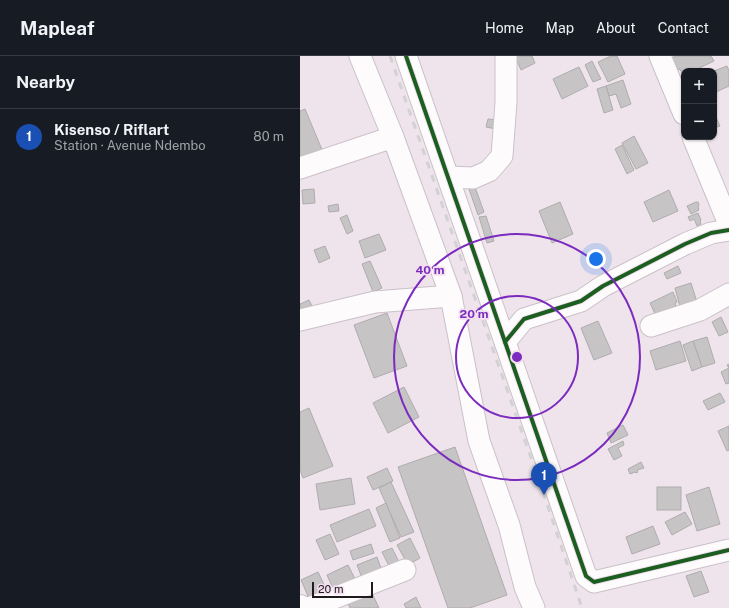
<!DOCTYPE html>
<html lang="en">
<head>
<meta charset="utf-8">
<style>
	body { margin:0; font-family:"Public Sans",sans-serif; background:#242831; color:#f1f3f6 }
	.controls { position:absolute; right:12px; top:12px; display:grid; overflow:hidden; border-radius:8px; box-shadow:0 1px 3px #0004 }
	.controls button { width:36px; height:36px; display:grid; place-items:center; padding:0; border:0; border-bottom:1px solid #363941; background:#171b24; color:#f1f3f6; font:20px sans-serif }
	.scale { position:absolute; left:12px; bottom:10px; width:61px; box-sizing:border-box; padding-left:4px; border:2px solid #20191f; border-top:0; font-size:11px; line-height:14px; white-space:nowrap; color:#20191f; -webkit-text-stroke:3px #f3e0ef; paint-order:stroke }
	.you { position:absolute; left:296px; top:203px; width:14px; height:14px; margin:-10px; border:3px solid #fff; border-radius:50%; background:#1a73e8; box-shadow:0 0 0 6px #1a73e833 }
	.badge { display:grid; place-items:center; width:26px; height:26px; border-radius:50%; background:#1a73e8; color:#fff; font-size:13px; font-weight:700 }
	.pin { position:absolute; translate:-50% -33px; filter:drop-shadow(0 1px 2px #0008) }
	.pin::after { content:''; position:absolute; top:21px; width:14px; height:12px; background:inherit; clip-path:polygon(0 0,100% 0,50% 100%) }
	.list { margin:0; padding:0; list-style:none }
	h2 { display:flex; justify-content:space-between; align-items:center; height:52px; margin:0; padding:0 16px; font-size:17px }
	h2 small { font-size:13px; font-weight:400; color:#9ea1a6 }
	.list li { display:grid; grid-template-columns:26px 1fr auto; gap:12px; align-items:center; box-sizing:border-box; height:56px; padding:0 16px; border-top:1px solid #363941 }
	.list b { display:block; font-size:15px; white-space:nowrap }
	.list p { margin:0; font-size:13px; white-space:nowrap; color:#9ea1a6 }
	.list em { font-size:13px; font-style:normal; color:#9ea1a6 }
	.map { position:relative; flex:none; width:429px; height:552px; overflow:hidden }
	header { display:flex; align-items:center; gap:24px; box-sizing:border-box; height:56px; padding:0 20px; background:#171b24; border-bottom:1px solid #363941 }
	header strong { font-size:19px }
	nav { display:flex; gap:22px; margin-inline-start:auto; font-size:14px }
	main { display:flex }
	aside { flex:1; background:#171b24 }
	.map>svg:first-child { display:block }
	.building { fill:#c6c4c4; stroke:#afacad }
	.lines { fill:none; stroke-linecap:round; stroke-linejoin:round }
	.minor-casing { stroke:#cac1c8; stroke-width:23 }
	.tertiary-casing { stroke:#cac1c8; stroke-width:24 }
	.minor { stroke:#fdfbfc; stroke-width:21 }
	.tertiary { stroke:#fdfbfc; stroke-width:22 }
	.rail { stroke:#d4d1d3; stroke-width:3; stroke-dasharray:7 7; stroke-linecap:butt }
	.cycleway-casing { stroke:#f3e0ef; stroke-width:6 }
	.cycleway { stroke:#1b5e20; stroke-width:4 }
	.ring { fill:none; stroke:#7b2cbf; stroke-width:2 }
	.centre { fill:#7b2cbf; stroke:#f3e0ef; stroke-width:2 }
	.ring-label { font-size:12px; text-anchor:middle; font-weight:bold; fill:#7b2cbf; stroke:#f3e0ef; stroke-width:3.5; stroke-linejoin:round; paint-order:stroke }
</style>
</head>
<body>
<header>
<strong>Mapleaf</strong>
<nav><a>Home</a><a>Map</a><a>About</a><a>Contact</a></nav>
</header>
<main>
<aside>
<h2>Nearby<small></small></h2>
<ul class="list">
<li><span class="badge" style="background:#1a4fb4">1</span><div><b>Kisenso / Riflart</b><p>Station · Avenue Ndembo</p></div><em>80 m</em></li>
</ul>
</aside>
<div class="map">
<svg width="429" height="552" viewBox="0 0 429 552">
	<rect width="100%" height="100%" fill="#efe4ec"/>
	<g class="building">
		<polygon points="215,0 232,0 235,7 221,14"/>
		<polygon points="311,0 317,0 325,18 308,26 298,6"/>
		<polygon points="376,0 411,0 414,5 393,15 391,12 382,17 380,13 373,16 367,4"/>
		<polygon points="292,5 301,23 293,26 285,9"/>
		<polygon points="427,10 429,15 429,30 414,37 414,15"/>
		<polygon points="279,11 288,30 262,43 253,23"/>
		<polygon points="323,24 331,48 321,52 316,38 309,40 306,30"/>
		<polygon points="306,30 313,54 304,57 297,33"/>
		<polygon points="5,53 23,96 0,105 0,55"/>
		<polygon points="414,57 420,70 414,72"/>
		<polygon points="188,63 197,64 196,73 186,71"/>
		<polygon points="334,80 348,107 336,113 322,87"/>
		<polygon points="322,89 334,114 327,118 315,93"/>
		<polygon points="175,131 184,156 178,159 169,133"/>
		<polygon points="14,133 15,147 3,148 2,134"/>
		<polygon points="369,134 378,155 353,166 344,146"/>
		<polygon points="260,146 273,178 252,187 239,155"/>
		<polygon points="396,146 398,146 399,149 398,151 399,154 391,158 387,150"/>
		<polygon points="38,148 39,155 29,156 28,150"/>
		<polygon points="398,157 401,164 400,165 401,168 397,170 394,163 390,165 388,161"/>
		<polygon points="47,159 53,175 47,178 40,162"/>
		<polygon points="186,160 194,185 187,187 179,161"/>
		<polygon points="79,178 86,194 65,202 59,185"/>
		<polygon points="25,190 30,202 19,207 14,194"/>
		<polygon points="70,205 82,232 73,236 62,208"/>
		<polygon points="378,210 381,217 367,223 364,217"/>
		<polygon points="391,227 397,246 380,251 375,232"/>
		<polygon points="373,236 377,246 375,247 376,250 356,260 350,247"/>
		<polygon points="9,244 14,254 0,260 0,248"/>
		<polygon points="87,257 107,310 74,322 54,269"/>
		<polygon points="421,261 428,276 419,280 412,266"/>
		<polygon points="298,265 312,297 294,304 281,272"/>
		<polygon points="407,281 415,307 402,311 393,285"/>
		<polygon points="380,285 386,305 356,314 350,295"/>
		<polygon points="393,285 402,311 392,315 383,289"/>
		<polygon points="429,308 429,327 426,328 421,316 429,312 427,309"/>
		<polygon points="104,331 119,361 88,377 73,347"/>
		<polygon points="420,337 425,346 408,354 403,345"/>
		<polygon points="9,352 33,410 3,422 0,414 0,356"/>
		<polygon points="323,369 328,379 311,387 307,377"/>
		<polygon points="429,370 429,394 427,395 418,375"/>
		<polygon points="323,385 324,389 318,392 322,400 314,404 308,393"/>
		<polygon points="155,391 207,539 170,552 148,552 98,411"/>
		<polygon points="341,406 344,412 337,414 338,416 336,417 335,416 330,418 328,413"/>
		<polygon points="87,412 93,425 73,434 67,421"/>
		<polygon points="51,422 55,448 20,454 16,428"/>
		<polygon points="91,426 114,476 101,481 79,432"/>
		<rect x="357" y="431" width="24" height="23"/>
		<polygon points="409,431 420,468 397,475 386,439"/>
		<polygon points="86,447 100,482 90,486 76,452"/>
		<polygon points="69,453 76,470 37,486 30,469"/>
		<polygon points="385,456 392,468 372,479 365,466"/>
		<polygon points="353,470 360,488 332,498 326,481"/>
		<polygon points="30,478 39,498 25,504 16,484"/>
		<polygon points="110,482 120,502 108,509 97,489"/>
		<polygon points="71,488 74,497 53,504 50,495"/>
		<polygon points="92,492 100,508 90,512 82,496"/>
		<polygon points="77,501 82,515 62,522 57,509"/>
		<polygon points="48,509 56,525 34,535 27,519"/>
		<polygon points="401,515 409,536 394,541 386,520"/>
		<polygon points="18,516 29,539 11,547 1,524"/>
		<polygon points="70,533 79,552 50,552 47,545"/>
		<polygon points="116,541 121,552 106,552 104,548"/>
	</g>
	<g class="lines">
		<defs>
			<g id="minor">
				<polyline points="60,0 93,81 151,240 179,385 209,469 225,531 234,552"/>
				<polyline points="106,0 286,520 294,526 429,494"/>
				<polyline points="360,0 384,58"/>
				<polyline points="393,81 429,168"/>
				<polyline points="0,112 93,81"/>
				<polyline points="148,121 173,122 189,115 202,100 206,46 206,0"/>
				<polyline points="0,264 75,246 151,240"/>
				<polyline points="351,270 400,254 429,238"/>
				<polyline points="205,286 224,263 281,245 303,230 385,188 411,177 429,174"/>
				<polyline points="9,552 105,514"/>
			</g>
			<polyline id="tertiary" points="0,550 1,552"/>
		</defs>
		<use href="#minor" class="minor-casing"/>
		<use href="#tertiary" class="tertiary-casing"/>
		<use href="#minor" class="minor"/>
		<use href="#tertiary" class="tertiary"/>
		<polyline class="rail" points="90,0 244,439 282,552"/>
		<defs>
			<g id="cycleway">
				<polyline points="106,0 286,520 294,526 429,494"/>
				<polyline points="205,286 224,263 281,245 303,230 385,188 411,177 429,174"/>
			</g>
		</defs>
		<use href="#cycleway" class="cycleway-casing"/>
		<use href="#cycleway" class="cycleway"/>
	</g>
	<g class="ring">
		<circle cx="217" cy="301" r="61"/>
		<circle cx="217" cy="301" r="123"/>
	</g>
	<circle cx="217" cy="301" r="6" class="centre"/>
	<g class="ring-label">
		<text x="130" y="218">40 m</text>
		<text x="174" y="262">20 m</text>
	</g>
</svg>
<div class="controls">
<button>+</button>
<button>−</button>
</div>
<div class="scale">20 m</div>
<div class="you"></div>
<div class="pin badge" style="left:244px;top:439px;background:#1a4fb4">1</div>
</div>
</main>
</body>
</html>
